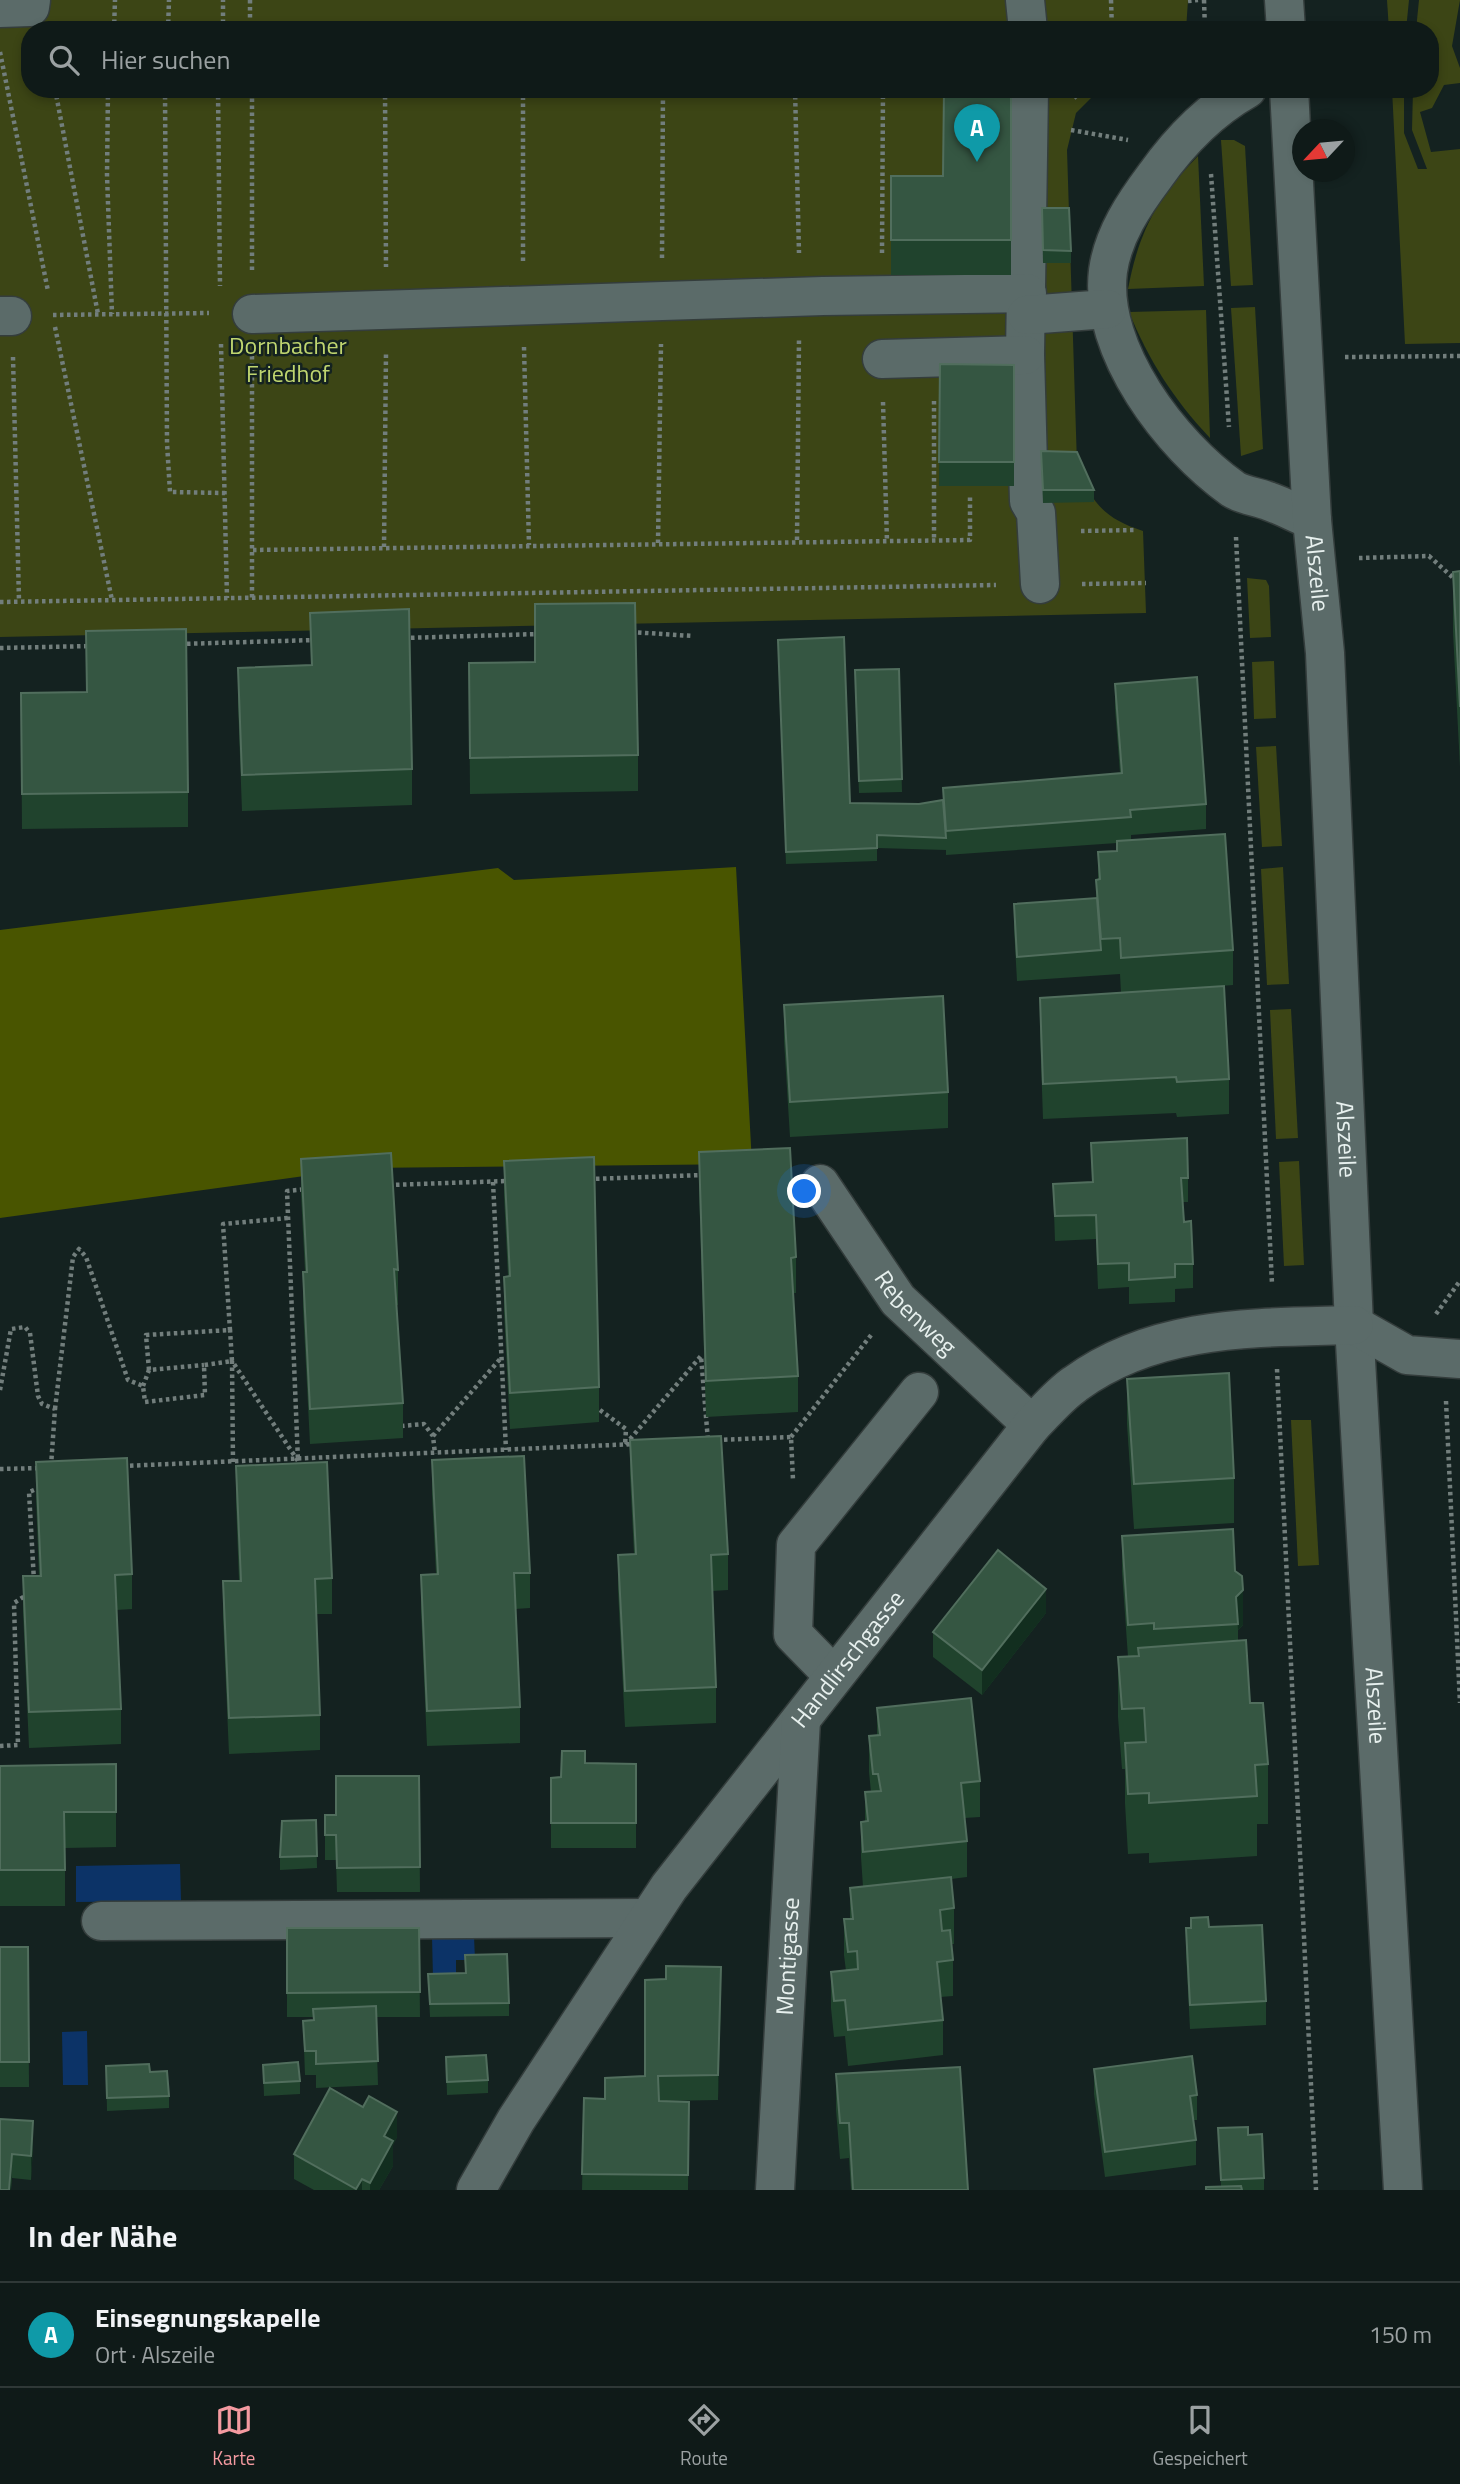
<!DOCTYPE html>
<html lang="de">
<head>
<meta charset="utf-8">
<style>
	body { margin:0; font-family:"Titillium Web",sans-serif; background:#1d2725; color:#f1f3f6 }
	.compass { position:absolute; left:1292px; top:119px; width:63px; height:63px; border-radius:50%; background:#0f1a18; box-shadow:0 4px 10px #0003; rotate:244deg }
	.you { position:absolute; left:805px; top:1192px; width:24px; height:24px; margin:-18px; border:5px solid #fff; border-radius:50%; background:#1a73e8; box-shadow:0 0 0 10px #1a73e833 }
	.badge { display:grid; place-items:center; width:46px; height:46px; border-radius:50%; background:#f49aa0; color:#fff; font-size:23px; font-weight:700 }
	.pin { position:absolute; translate:-50% -58px; filter:drop-shadow(0 2px 4px #0008) }
	.pin::after { content:''; position:absolute; top:37px; width:24px; height:21px; background:inherit; clip-path:polygon(0 0,100% 0,50% 100%) }
	.list { margin:0; padding:0; list-style:none }
	h2 { display:flex; justify-content:space-between; align-items:center; height:91px; margin:0; padding:0 28px; font-size:30px }
	h2 small { font-size:23px; font-weight:400; color:#9ba1a2 }
	.list li { display:grid; grid-template-columns:46px 1fr auto; gap:21px; align-items:center; box-sizing:border-box; height:105px; padding:0 28px; border-top:2px solid #2f3837 }
	.list b { display:block; font-size:26px; white-space:nowrap }
	.list p { margin:0; font-size:23px; white-space:nowrap; color:#9ba1a2 }
	.list em { font-size:23px; font-style:normal; color:#9ba1a2 }
	.icon { flex:none; width:38px; height:38px; fill:none; stroke:currentColor; stroke-width:2; stroke-linecap:round; stroke-linejoin:round }
	.map { position:relative; flex:none; width:1460px; height:2190px; overflow:hidden }
	.search { position:absolute; background:#0f1a18; box-shadow:0 4px 10px #0003; left:21px; right:21px; top:21px; height:77px; display:flex; align-items:center; gap:18px; box-sizing:border-box; padding:0 24px; border-radius:28px; color:#9ba1a2; font-size:26px }
	.sheet { height:196px; background:#0f1a18 }
	nav { display:flex; justify-content:space-around; align-items:center; box-sizing:border-box; height:98px; border-top:2px solid #2f3837; background:#0f1a18; font-size:19px; color:#9ba1a2 }
	nav a { display:grid; justify-items:center; gap:4px }
	nav .on { color:#f49aa0 }
	.map>svg:first-child { display:block }
	.green { fill:#3c4515 }
	.forest { fill:#495500 }
	.water { fill:#0c3367 }
	.lines { fill:none; stroke-linecap:round; stroke-linejoin:round }
	.minor-casing { stroke:#343d3c; stroke-width:41 }
	.path { stroke:#727e7c; stroke-width:4.5; stroke-dasharray:3.5 3.5; stroke-linecap:butt }
	.minor { stroke:#5b6b69; stroke-width:38 }
	.wall { fill:#20432d }
	.shaded-wall { fill:#122e1f }
	.building { fill:#355642; stroke:#516e5d; stroke-width:2 }
	.labels { text-anchor:middle; stroke-width:5; stroke-linejoin:round; paint-order:stroke }
	.park-label { font-size:24px; fill:#bfd56f; stroke:#142220 }
	.street-label { font-size:24px; fill:#e7f0ee; stroke:#142220 }
</style>
</head>
<body>
<div class="map">
<svg width="1460" height="2190" viewBox="0 0 1460 2190">
	<rect width="100%" height="100%" fill="#142220"/>
	<g class="green">
		<path d="M 0,0 L 1188,0 L 1186,30 L 30,30 L 30,89 L 1100,89 L 1076,113 L 1067,150 L 1077,464 C 1091,502 1103,518 1143,531 L 1146,613 L 0,637 Z"/>
		<polygon points="1387,0 1409,0 1406,30 1389,30"/>
		<polygon points="1419,0 1460,0 1452,46 1460,68 1460,83 1444,85 1432,108 1420,112 1431,152 1460,149 1460,343 1405,344 1392,89 1404,89 1404,133 1418,169 1427,169 1412,130 1413,89 1430,89 1430,30 1416,30"/>
		<polygon points="1221,140 1234,140 1245,146 1253,285 1231,286"/>
		<path d="M 1198,156 L 1204,286 L 1128,289 C 1139,231 1157,198 1198,156 Z"/>
		<polygon points="1255,307 1263,449 1241,456 1231,308"/>
		<path d="M 1206,310 L 1210,438 C 1174,400 1149,361 1129,312 Z"/>
		<polygon points="1247,578 1266,580 1269,586 1271,637 1250,638"/>
		<polygon points="1274,661 1276,718 1254,719 1252,662"/>
		<polygon points="1276,746 1282,846 1262,847 1256,747"/>
		<polygon points="1283,867 1289,984 1267,985 1261,869"/>
		<polygon points="1291,1009 1298,1138 1276,1139 1270,1010"/>
		<polygon points="1299,1161 1304,1265 1284,1266 1279,1162"/>
		<polygon points="1291,1420 1311,1420 1319,1565 1298,1566"/>
	</g>
	<polygon class="forest" points="736,867 752,1164 362,1168 0,1218 0,930 498,868 514,880"/>
	<g class="water">
		<polygon points="180,1864 181,1901 76,1902 76,1866"/>
		<polygon points="474,1936 475,1960 456,1960 456,1978 433,1978 432,1937"/>
		<polygon points="87,2031 88,2085 63,2085 62,2032"/>
	</g>
	<g class="lines">
		<defs>
			<g id="minor">
				<polyline points="1025,0 1028,30"/>
				<polyline points="1284,0 1286,30"/>
				<polyline points="0,8 30,7 31,0"/>
				<polyline points="1029,89 1025,355 1029,501 1036,513 1040,584"/>
				<path d="M 1247,89 C 1210,110 1179,142 1155,176 C 1134,204 1113,235 1108,271 C 1098,350 1171,445 1233,489 C 1242,495 1257,497 1268,501 C 1283,506 1297,514 1312,520"/>
				<path id="s1" d="M 1289,89 L 1312,520 L 1325,653 L 1354,1325 L 1403,2190"/>
				<polyline points="252,314 823,296 1027,293"/>
				<polyline points="1027,315 1107,309"/>
				<polyline points="0,316 12,316"/>
				<polyline points="882,359 1025,355"/>
				<path id="s2" d="M 820,1184 L 898,1300 L 1032,1425"/>
				<polyline points="1354,1325 1407,1355 1460,1359"/>
				<polyline points="834,1676 793,1634 796,1545 919,1392"/>
				<polyline points="101,1921 648,1918"/>
				<path id="s3" d="M 476,2190 L 516,2120 L 669,1887 L 1032,1425 C 1046,1411 1059,1395 1075,1384 C 1157,1324 1258,1328 1354,1325"/>
				<path id="s4" d="M 775,2190 L 801,1720"/>
			</g>
		</defs>
		<use href="#minor" class="minor-casing"/>
		<g class="path">
			<polyline points="250,0 250,30"/>
			<polyline points="1111,0 1112,30"/>
			<polyline points="1204,0 1205,30"/>
			<polyline points="1188,1 1198,0"/>
			<polyline points="114,30 115,0"/>
			<polyline points="168,30 169,0"/>
			<polyline points="223,30 223,0"/>
			<polyline points="0,52 48,291"/>
			<polyline points="55,89 98,314"/>
			<polyline points="108,89 107,175 112,314"/>
			<polyline points="165,89 167,443 170,492 225,493"/>
			<polyline points="218,89 220,286"/>
			<polyline points="385,89 386,267"/>
			<polyline points="795,89 799,253"/>
			<polyline points="1074,98 1084,89"/>
			<polyline points="1071,130 1128,140"/>
			<polyline points="1211,174 1229,427"/>
			<polyline points="882,253 883,89"/>
			<polyline points="662,258 663,89"/>
			<polyline points="523,261 523,89"/>
			<polyline points="252,270 252,89"/>
			<polyline points="53,315 209,313"/>
			<polyline points="55,327 112,600"/>
			<polyline points="221,344 227,598"/>
			<polyline points="524,347 529,545"/>
			<polyline points="252,356 252,598"/>
			<polyline points="13,357 19,601"/>
			<polyline points="1345,357 1460,356"/>
			<polyline points="934,401 934,540"/>
			<polyline points="883,402 887,542"/>
			<polyline points="1081,531 1137,530"/>
			<polyline points="1236,537 1272,1284"/>
			<polyline points="797,540 799,339"/>
			<polyline points="658,543 661,344"/>
			<polyline points="384,547 386,353"/>
			<polyline points="253,550 970,540 970,497"/>
			<polyline points="1359,558 1429,556 1460,584"/>
			<polyline points="1082,584 1146,583"/>
			<polyline points="0,602 996,585"/>
			<polyline points="631,632 693,636"/>
			<polyline points="404,638 539,634"/>
			<polyline points="180,644 315,640"/>
			<polyline points="0,648 91,646"/>
			<polyline points="589,1179 702,1175"/>
			<polyline points="493,1182 506,1450"/>
			<polyline points="389,1185 506,1181"/>
			<polyline points="1436,1314 1460,1281"/>
			<polyline points="1277,1369 1316,2190"/>
			<polyline points="149,1370 146,1335 230,1330 223,1224 288,1218"/>
			<polyline points="143,1386 149,1370 204,1365"/>
			<polyline points="0,1390 11,1329 25,1327 30,1333 38,1396 42,1404 55,1409 51,1466"/>
			<polyline points="1446,1401 1460,1703"/>
			<polyline points="55,1409 73,1257 79,1249 86,1257 128,1380 143,1386 145,1402 205,1395 204,1365 232,1361 230,1330"/>
			<polyline points="600,1410 626,1429 625,1445 701,1356 708,1441"/>
			<polyline points="401,1426 424,1424 433,1436 435,1454"/>
			<polyline points="433,1436 501,1358"/>
			<polyline points="791,1437 872,1334"/>
			<polyline points="717,1440 791,1437 793,1480"/>
			<polyline points="233,1462 232,1361 298,1461 287,1191 307,1189"/>
			<polyline points="123,1466 636,1444"/>
			<polyline points="0,1469 41,1468"/>
			<polyline points="34,1581 29,1492 39,1488"/>
			<polyline points="0,1746 18,1745 14,1603 28,1594"/>
		</g>
		<use href="#minor" class="minor"/>
	</g>
	<g class="wall">
		<polygon points="1011,89 1011,275 891,275 891,176 943,176"/>
		<polygon points="1042,208 1071,251 1071,263 1043,263"/>
		<polygon points="940,364 1014,365 1014,486 939,486"/>
		<polygon points="1041,451 1094,490 1094,502 1043,503"/>
		<polygon points="1460,571 1460,767 1453,632 1453,572"/>
		<polygon points="310,613 412,769 412,805 242,811 238,703 238,668 311,665"/>
		<polygon points="86,631 188,792 188,827 22,829 21,693 86,692"/>
		<polygon points="778,653 850,803 919,804 943,800 943,788 1120,773 1115,709 1115,684 1206,804 1206,829 1131,835 1131,840 1233,950 1233,985 1171,990 1229,1079 1229,1114 1177,1117 1176,1113 1043,1119 1040,1033 1040,998 1121,993 1120,974 1017,981 1014,928 1014,904 1096,898 1096,880 1098,880 1098,852 1117,851 1117,843 946,855 946,848 946,850 877,848 877,861 786,864"/>
		<polygon points="535,662 638,755 638,791 470,794 469,663"/>
		<polygon points="899,669 902,792 859,793 855,683"/>
		<polygon points="784,1005 948,1092 948,1128 790,1137 784,1041"/>
		<polygon points="1091,1143 1188,1178 1188,1202 1182,1202 1184,1222 1193,1264 1193,1288 1175,1289 1175,1302 1129,1304 1129,1287 1098,1289 1096,1239 1055,1241 1053,1184 1092,1182"/>
		<polygon points="699,1152 796,1257 796,1293 793,1293 798,1376 798,1412 706,1417 699,1188"/>
		<polygon points="301,1159 398,1270 398,1305 396,1305 403,1403 403,1438 310,1444 303,1308 303,1272 305,1272 301,1194"/>
		<polygon points="504,1161 599,1387 599,1422 510,1429 504,1312 504,1277 508,1276 504,1196"/>
		<polygon points="1127,1379 1234,1478 1234,1523 1134,1529 1127,1424"/>
		<polygon points="630,1440 728,1554 728,1590 712,1591 716,1687 716,1723 625,1727 618,1590 618,1555 634,1554 630,1475"/>
		<polygon points="432,1460 530,1573 530,1608 515,1609 520,1707 520,1743 427,1746 421,1610 421,1575 436,1574 432,1495"/>
		<polygon points="36,1462 132,1574 132,1609 116,1610 121,1709 121,1744 29,1748 23,1612 23,1576 39,1576 36,1498"/>
		<polygon points="236,1466 332,1578 332,1614 316,1614 320,1715 320,1750 229,1754 223,1617 223,1581 239,1581 236,1501"/>
		<polygon points="1122,1536 1235,1571 1243,1625 1238,1630 1238,1641 1250,1703 1268,1764 1268,1824 1257,1824 1257,1856 1149,1863 1149,1853 1128,1854 1125,1803 1125,1769 1122,1769 1118,1717 1118,1657 1128,1657 1122,1572"/>
		<polygon points="1046,1613 982,1695 933,1657 933,1632"/>
		<polygon points="877,1708 980,1781 980,1817 964,1818 967,1841 967,1877 951,1879 954,1908 954,1944 951,1944 953,1960 953,1996 940,1997 943,2020 943,2055 848,2066 845,2036 834,2037 831,2008 831,1972 846,1971 844,1955 844,1919 850,1919 850,1888 863,1887 861,1857 861,1822 865,1821 865,1792 871,1792 869,1772 869,1736 877,1736"/>
		<polygon points="116,1764 116,1847 65,1848 65,1906 0,1906 0,1766"/>
		<polygon points="636,1764 636,1848 551,1848 551,1778 561,1777"/>
		<polygon points="419,1776 420,1892 337,1892 336,1860 325,1860 325,1815 336,1815"/>
		<polygon points="316,1820 317,1868 280,1870 280,1857"/>
		<polygon points="1209,1927 1266,2001 1266,2025 1190,2029 1186,1953 1186,1928"/>
		<polygon points="287,1928 419,1928 420,2017 376,2017 378,2085 316,2088 316,2075 305,2075 303,2021 313,2020 313,2017 287,2017"/>
		<polygon points="0,1947 28,1947 29,2087 0,2087"/>
		<polygon points="428,1974 509,2003 509,2016 430,2017"/>
		<polygon points="721,1992 718,2100 659,2101 689,2102 688,2190 582,2190 584,2098 605,2099 645,2076"/>
		<polygon points="446,2057 488,2080 488,2093 447,2095"/>
		<polygon points="263,2065 300,2081 300,2094 264,2096"/>
		<polygon points="106,2066 150,2072 169,2096 169,2108 107,2111"/>
		<polygon points="1094,2069 1197,2095 1197,2120 1193,2120 1196,2140 1196,2165 1105,2177 1094,2094"/>
		<polygon points="836,2074 968,2190 851,2190 849,2158 840,2159 836,2110"/>
		<polygon points="0,2119 33,2146 31,2180 12,2178 11,2190 0,2190"/>
		<polygon points="1218,2128 1248,2135 1264,2178 1264,2190 1206,2190 1221,2186"/>
		<polygon points="397,2137 393,2145 393,2166 379,2190 314,2190 294,2179 294,2154"/>
	</g>
	<g class="shaded-wall">
		<polygon points="1046,1589 1046,1613 982,1695 982,1670"/>
		<polygon points="1243,1590 1243,1625 1238,1630 1236,1597"/>
		<polygon points="721,1967 721,1992 718,2100 718,2075"/>
		<polygon points="397,2112 397,2137 393,2145 393,2166 379,2190 370,2190 370,2183 384,2136"/>
		<polygon points="33,2121 33,2146 31,2180 31,2156"/>
		<polygon points="12,2154 11,2190 9,2190"/>
		<polygon points="362,2179 362,2190 356,2190 356,2189"/>
	</g>
	<g class="building">
		<polygon points="944,89 1011,89 1011,240 891,240 891,176 943,176"/>
		<polygon points="1042,208 1069,208 1071,251 1043,250"/>
		<polygon points="940,364 1014,365 1014,462 939,462"/>
		<polygon points="1041,451 1077,452 1094,490 1043,490"/>
		<polygon points="1460,571 1460,707 1453,572"/>
		<polygon points="635,603 638,755 470,758 469,663 535,662 535,604"/>
		<polygon points="409,609 412,769 242,775 238,668 312,665 310,613"/>
		<polygon points="186,629 188,792 22,794 21,693 87,692 86,631"/>
		<polygon points="844,637 850,803 919,804 943,800 946,838 877,835 877,848 786,852 778,640"/>
		<polygon points="899,669 902,779 859,781 855,670"/>
		<polygon points="1197,677 1206,804 1130,810 1131,817 946,831 943,788 1122,773 1115,684"/>
		<polygon points="1225,834 1233,950 1121,958 1120,938 1101,939 1096,880 1100,879 1098,852 1117,851 1117,841"/>
		<polygon points="1097,898 1101,950 1017,957 1014,904"/>
		<polygon points="1224,986 1229,1079 1177,1082 1176,1077 1043,1084 1040,998"/>
		<polygon points="943,996 948,1092 790,1102 784,1005"/>
		<polygon points="1187,1138 1188,1178 1181,1178 1184,1222 1191,1221 1193,1264 1175,1264 1175,1277 1129,1280 1129,1263 1098,1264 1096,1215 1055,1216 1053,1184 1093,1182 1091,1143"/>
		<polygon points="790,1148 796,1257 791,1258 798,1376 706,1381 699,1152"/>
		<polygon points="391,1153 398,1270 394,1269 403,1403 310,1409 303,1272 307,1272 301,1159"/>
		<polygon points="594,1157 599,1387 510,1393 504,1277 510,1276 504,1161"/>
		<polygon points="1229,1373 1234,1478 1134,1484 1127,1379"/>
		<polygon points="721,1436 728,1554 711,1555 716,1687 625,1691 618,1555 636,1554 630,1440"/>
		<polygon points="524,1456 530,1573 514,1573 520,1707 427,1711 421,1575 438,1574 432,1460"/>
		<polygon points="127,1458 132,1574 115,1575 121,1709 29,1712 23,1576 41,1576 36,1462"/>
		<polygon points="327,1462 332,1578 315,1579 320,1715 229,1718 223,1581 241,1581 236,1466"/>
		<polygon points="1233,1529 1235,1571 1242,1576 1243,1590 1236,1597 1238,1624 1154,1629 1154,1623 1128,1625 1122,1536"/>
		<polygon points="998,1550 1046,1589 982,1670 933,1632"/>
		<polygon points="1246,1640 1250,1703 1263,1703 1268,1764 1255,1765 1257,1796 1149,1803 1149,1793 1128,1794 1125,1743 1146,1742 1144,1708 1122,1709 1118,1657 1139,1656 1138,1648"/>
		<polygon points="971,1698 980,1781 961,1783 967,1841 863,1852 861,1822 868,1821 865,1792 881,1791 878,1774 873,1774 869,1736 880,1735 877,1708"/>
		<polygon points="562,1751 585,1751 585,1763 636,1764 636,1823 551,1823 551,1778 561,1777"/>
		<polygon points="116,1764 116,1812 64,1812 65,1870 0,1870 0,1766"/>
		<polygon points="336,1776 419,1776 420,1867 337,1868 336,1835 325,1835 325,1815 336,1815"/>
		<polygon points="316,1820 317,1856 280,1857 282,1821"/>
		<polygon points="951,1877 954,1908 940,1910 942,1931 950,1930 953,1960 937,1962 943,2020 848,2030 845,2000 834,2001 831,1972 858,1969 857,1951 848,1952 844,1919 853,1919 850,1888"/>
		<polygon points="1208,1917 1209,1927 1262,1925 1266,2001 1190,2005 1186,1928 1191,1928 1191,1918"/>
		<polygon points="287,1928 419,1928 420,1992 287,1993"/>
		<polygon points="0,1947 28,1947 29,2062 0,2062"/>
		<polygon points="507,1954 509,2003 430,2004 428,1974 466,1973 465,1955"/>
		<polygon points="666,1966 721,1967 718,2075 658,2076 659,2101 689,2102 688,2175 582,2174 584,2098 605,2099 605,2078 645,2076 645,1980 666,1979"/>
		<polygon points="376,2006 378,2061 316,2064 316,2051 305,2051 303,2021 314,2020 313,2009"/>
		<polygon points="486,2055 488,2080 447,2082 446,2057"/>
		<polygon points="1192,2056 1197,2095 1190,2096 1196,2140 1105,2152 1094,2069"/>
		<polygon points="298,2062 300,2081 264,2083 263,2065"/>
		<polygon points="149,2064 150,2072 167,2071 169,2096 107,2098 106,2066"/>
		<polygon points="960,2067 968,2190 853,2190 849,2123 840,2123 836,2074"/>
		<polygon points="330,2088 363,2107 369,2096 397,2112 384,2136 393,2141 370,2183 362,2179 356,2189 294,2154"/>
		<polygon points="0,2119 33,2121 31,2156 12,2154 9,2190 0,2190"/>
		<polygon points="1248,2127 1248,2135 1262,2134 1264,2178 1221,2180 1218,2128"/>
		<polygon points="1241,2186 1242,2190 1206,2190 1206,2187"/>
	</g>
	<g class="labels">
		<g class="park-label">
			<text x="288" y="354">Dornbacher<tspan x="288" dy="28">Friedhof</tspan></text>
		</g>
		<g class="street-label">
			<text dy="8" stroke="none"><textPath href="#s1" startOffset="485">Alszeile</textPath></text>
			<text dy="8" stroke="none"><textPath href="#s1" startOffset="1052">Alszeile</textPath></text>
			<text dy="8" stroke="none"><textPath href="#s2" startOffset="161">Rebenweg</textPath></text>
			<text dy="8" stroke="none"><textPath href="#s3" startOffset="649">Handlirschgasse</textPath></text>
			<text dy="8" stroke="none"><textPath href="#s1" startOffset="1619">Alszeile</textPath></text>
			<text dy="8" stroke="none"><textPath href="#s4" startOffset="234">Montigasse</textPath></text>
		</g>
	</g>
</svg>
<svg class="compass" viewBox="-18 -18 36 36"><path d="M0-13l5 13h-10z" fill="#e53935"/><path d="M0 13l5-13h-10z" fill="#9ba1a2"/></svg>
<div class="you"></div>
<div class="pin badge" style="left:977px;top:162px;background:#0f9aa8">A</div>
<div class="search"><svg class="icon" aria-label="search" viewBox="0 0 24 24"><circle cx="10" cy="10" r="6"/><path d="M15 15l6 6"/></svg>Hier suchen</div>
</div>
<section class="sheet">
<h2>In der Nähe<small></small></h2>
<ul class="list">
<li><span class="badge" style="background:#0f9aa8">A</span><div><b>Einsegnungskapelle</b><p>Ort · Alszeile</p></div><em>150 m</em></li>
</ul>
</section>
<nav>
<a class="on"><svg class="icon" aria-label="map" viewBox="0 0 24 24"><path d="M3 6l6-2 6 2 6-2v14l-6 2-6-2-6 2zM9 4v14M15 6v14"/></svg>Karte</a>
<a><svg class="icon" aria-label="directions" viewBox="0 0 24 24"><path d="M12 3l9 9-9 9-9-9zM9 14v-3h6M13 9l2 2-2 2"/></svg>Route</a>
<a><svg class="icon" aria-label="saved" viewBox="0 0 24 24"><path d="M7 4h10v16l-5-4-5 4z"/></svg>Gespeichert</a>
</nav>
</body>
</html>
